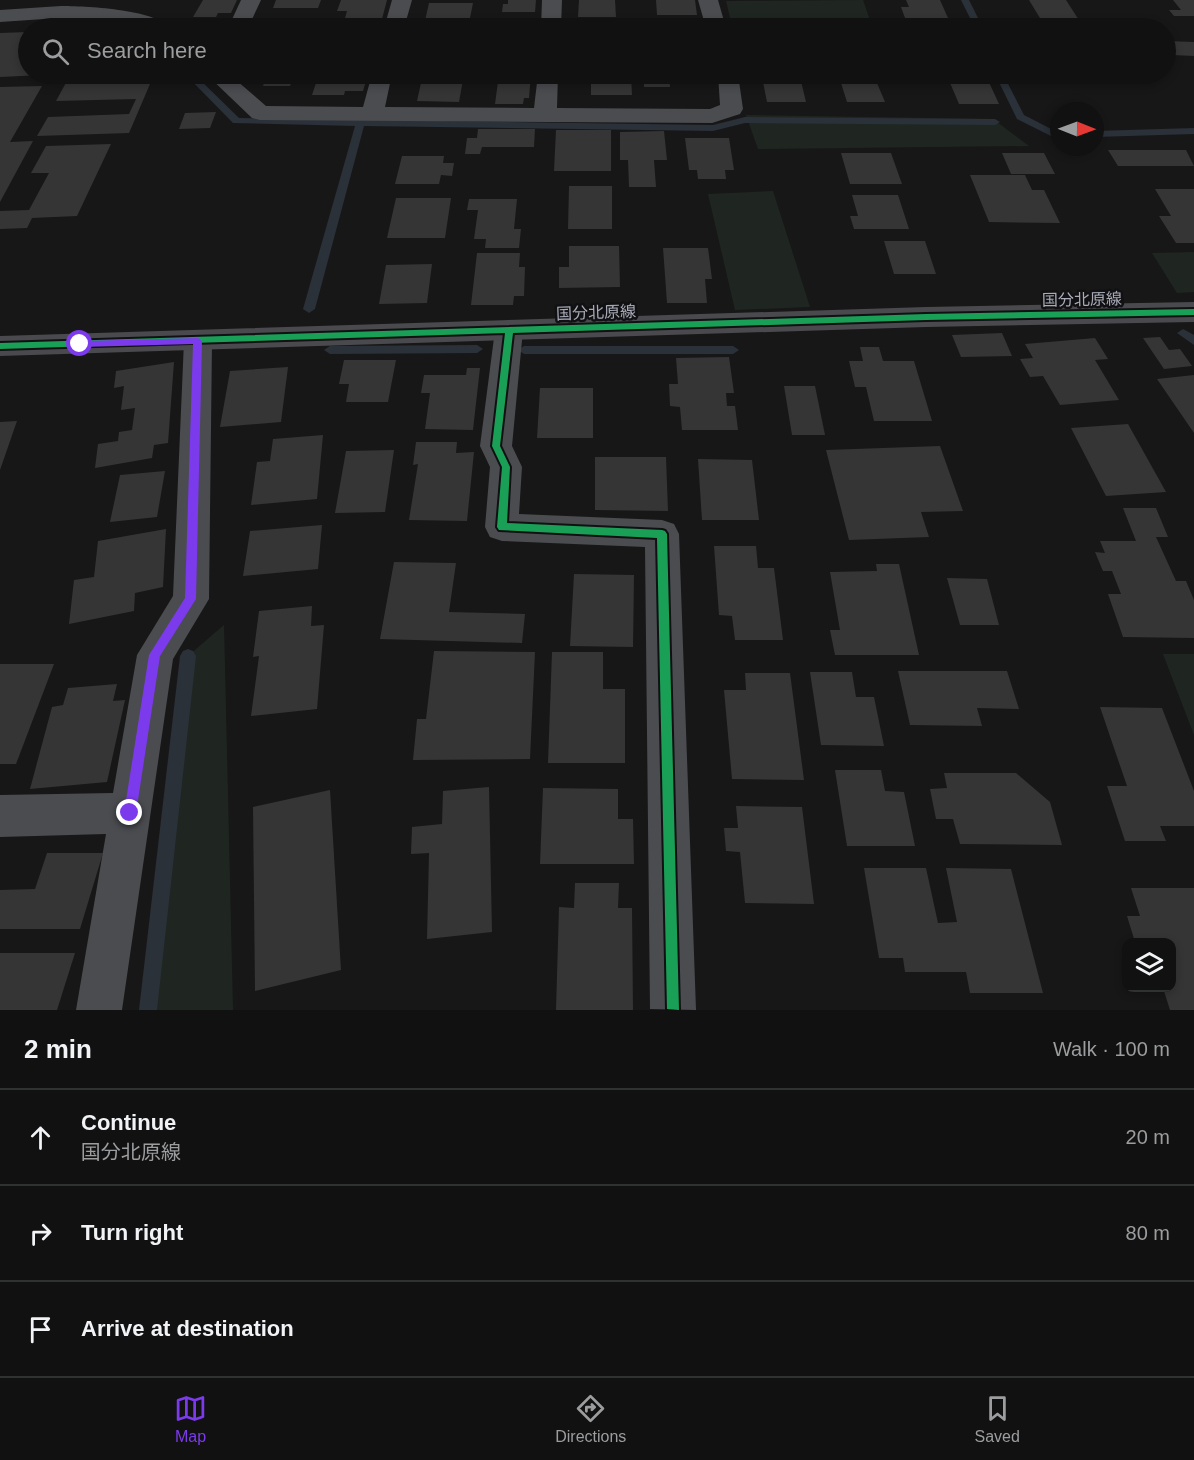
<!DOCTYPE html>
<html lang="en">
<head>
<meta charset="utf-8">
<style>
	body { margin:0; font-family:Arial,"Noto Sans JP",sans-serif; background:#1a1a1a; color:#f1f3f6 }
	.controls { position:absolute; right:18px; bottom:18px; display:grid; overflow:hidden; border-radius:12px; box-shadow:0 3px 9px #0003 }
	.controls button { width:54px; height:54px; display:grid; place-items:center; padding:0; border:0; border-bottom:2px solid #303131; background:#111; color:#f1f3f6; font:30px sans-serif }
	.compass { position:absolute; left:1050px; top:102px; width:54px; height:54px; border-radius:50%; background:#111; box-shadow:0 3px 9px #0003; rotate:91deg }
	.stop { position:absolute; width:18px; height:18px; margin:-14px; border:4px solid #7c3aed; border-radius:50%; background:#fff }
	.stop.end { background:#7c3aed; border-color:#fff; box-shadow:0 2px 6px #0008 }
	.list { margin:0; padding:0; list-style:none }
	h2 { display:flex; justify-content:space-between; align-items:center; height:78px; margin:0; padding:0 24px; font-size:26px }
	h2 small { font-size:20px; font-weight:400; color:#9c9d9f }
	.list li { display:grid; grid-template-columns:39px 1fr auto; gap:18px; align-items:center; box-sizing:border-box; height:96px; padding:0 24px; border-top:2px solid #303131 }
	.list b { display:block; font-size:22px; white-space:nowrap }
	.list p { margin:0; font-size:20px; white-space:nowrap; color:#9c9d9f }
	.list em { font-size:20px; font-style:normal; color:#9c9d9f }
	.icon { flex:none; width:33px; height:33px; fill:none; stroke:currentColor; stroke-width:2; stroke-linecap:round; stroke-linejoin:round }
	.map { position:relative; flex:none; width:1194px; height:1010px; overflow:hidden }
	.search { position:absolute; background:#111; box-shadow:0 3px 9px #0003; left:18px; right:18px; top:18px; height:66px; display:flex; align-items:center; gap:15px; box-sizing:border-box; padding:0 21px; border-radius:33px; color:#9c9d9f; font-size:22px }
	.sheet { height:366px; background:#111 }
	nav { display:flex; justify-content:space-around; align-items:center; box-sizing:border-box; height:84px; border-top:2px solid #303131; background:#111; font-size:16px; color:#9c9d9f }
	nav a { display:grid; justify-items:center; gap:3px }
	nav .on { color:#7c3aed }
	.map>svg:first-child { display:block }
	.green { fill:#1f2621 }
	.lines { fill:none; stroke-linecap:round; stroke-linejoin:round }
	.stream { fill:#2b3139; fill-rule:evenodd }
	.building { fill:#353536 }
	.street { fill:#4b4c50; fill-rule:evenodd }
	.secondary { fill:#4a4a4e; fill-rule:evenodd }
	.cycleway-casing { stroke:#111113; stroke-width:4 }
	.cycleway { fill:#1a9f57; fill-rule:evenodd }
	.route { fill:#7c3aed }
	.labels { text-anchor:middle; stroke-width:5; stroke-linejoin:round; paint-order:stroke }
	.street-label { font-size:16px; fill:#a9acb8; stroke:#111113 }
</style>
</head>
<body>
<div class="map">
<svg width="1194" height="1010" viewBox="0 0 1194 1010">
	<rect width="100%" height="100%" fill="#171717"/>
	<g class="green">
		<polygon points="863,0 872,26 732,26 726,1"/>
		<polygon points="746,115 993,119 1029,146 758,149"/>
		<polygon points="773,191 810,307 735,310 708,194"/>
		<polygon points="1194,252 1194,292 1177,293 1152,253"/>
		<polygon points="224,625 233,1010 148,1010 188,656"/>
		<polygon points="1163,654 1194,654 1194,735"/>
	</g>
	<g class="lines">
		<g class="stream">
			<polygon points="961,0 969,0 983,28 975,28"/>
			<polygon points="72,15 131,26 135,28 121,28 75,19 72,19"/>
			<polygon points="185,74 194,74 239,118 713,125 745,117 995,119 1000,122 995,125 745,123 713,131 364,126 315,309 309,313 303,309 355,126 233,123"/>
			<polygon points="995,74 1003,74 1024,115 1059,133 1059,137 1053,137 1017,119"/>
			<polygon points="1194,128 1194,134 1095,137 1095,131"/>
			<polygon points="1183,329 1194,335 1194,345 1177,333"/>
			<polygon points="477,345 483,349 477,353 330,354 324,350 330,346"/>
			<polygon points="524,346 733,346 739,350 733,354 524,354 518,350"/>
			<polygon points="188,649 193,651 196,656 157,1010 139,1010 180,656 183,651"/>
		</g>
	</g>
	<g class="building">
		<polygon points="203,0 237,0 231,13 218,13 216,17 193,17"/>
		<polygon points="276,0 321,0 318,8 273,8"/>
		<polygon points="341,0 387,0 382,19 345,18 347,11 337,11"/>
		<polygon points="508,0 536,0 535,12 502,12 503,4 508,4"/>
		<polygon points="579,0 615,0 616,17 578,17"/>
		<polygon points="656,0 695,0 697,15 657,15"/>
		<polygon points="906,0 940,0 948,18 905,18 901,7 909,7"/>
		<polygon points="1029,0 1066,0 1084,28 1046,28"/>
		<polygon points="1173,0 1194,0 1194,16 1174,16 1169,10 1181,10"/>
		<polygon points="429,3 473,3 468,28 430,28 430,25 424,25"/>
		<polygon points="275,18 315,18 311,28 270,28"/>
		<polygon points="490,21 534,21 533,28 488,28"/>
		<polygon points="901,22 944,22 947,28 903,28"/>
		<polygon points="28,32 28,74 43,75 0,77 0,33"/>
		<polygon points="1166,41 1194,42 1194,56 1172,55"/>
		<polygon points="267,74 295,74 290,86 263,86"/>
		<polygon points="319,74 368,74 363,91 345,91 344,95 312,95"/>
		<polygon points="423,74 464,74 459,102 417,101"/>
		<polygon points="499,74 531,74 529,98 524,98 523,104 495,104"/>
		<polygon points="591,74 631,74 632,95 591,95"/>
		<polygon points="644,74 669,74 670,87 644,87"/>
		<polygon points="153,77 129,133 37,136 48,117 129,114 136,99 56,101 68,79"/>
		<polygon points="762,77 800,77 806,102 767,102"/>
		<polygon points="948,78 987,78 999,104 959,104"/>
		<polygon points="841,83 877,83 885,102 847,102"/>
		<polygon points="42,86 10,142 33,141 0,202 0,87"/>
		<polygon points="216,112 210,128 179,129 185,113"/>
		<polygon points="478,129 535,129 534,147 482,147 480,154 465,154 467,138 477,138"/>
		<polygon points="556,130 611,130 611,171 554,171"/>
		<polygon points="664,131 667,160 654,160 656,187 629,187 628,160 620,160 620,132"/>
		<polygon points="685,138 729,138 734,170 725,170 726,179 698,179 697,170 689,170"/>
		<polygon points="111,144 77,216 32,218 27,228 0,229 0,211 29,210 49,173 31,173 46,146"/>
		<polygon points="1108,150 1186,150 1194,166 1118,166"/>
		<polygon points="841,153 891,153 902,184 850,184"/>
		<polygon points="1002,153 1044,153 1055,174 1011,174"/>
		<polygon points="402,156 444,156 443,163 454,163 452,176 441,175 439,184 395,184"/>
		<polygon points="970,175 1025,175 1032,190 1044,190 1060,223 989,222"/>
		<polygon points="569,186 612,186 612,229 568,229"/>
		<polygon points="1155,189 1194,189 1194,243 1176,243 1159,216 1171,216"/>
		<polygon points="852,195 898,195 909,229 854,229 850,216 858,216"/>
		<polygon points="396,198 451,198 445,238 387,238"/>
		<polygon points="469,199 517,199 514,229 521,229 519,248 485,248 486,239 474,239 478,210 467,210"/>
		<polygon points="884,241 925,241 936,274 894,274"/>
		<polygon points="569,246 619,246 620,287 559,288 559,267 569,267"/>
		<polygon points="663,248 708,248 712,279 705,279 707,303 667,303"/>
		<polygon points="477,253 520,253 519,267 525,267 524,296 514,296 513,305 471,305"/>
		<polygon points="432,264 427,303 379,304 386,265"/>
		<polygon points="1002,333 1012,356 961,357 952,335"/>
		<polygon points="1160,337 1169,350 1180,349 1192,366 1164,369 1143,338"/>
		<polygon points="1095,338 1108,359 1095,360 1119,400 1060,405 1043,376 1030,377 1020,359 1033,358 1025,344"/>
		<polygon points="860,347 879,347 883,361 914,361 932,421 874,421 866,387 855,387 849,361 863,361"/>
		<polygon points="729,357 734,393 726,393 727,406 735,406 738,430 682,430 680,407 670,406 669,384 678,384 676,358"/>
		<polygon points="344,360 396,360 388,402 346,402 349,384 339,384"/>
		<polygon points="174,362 168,443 154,445 152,458 95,468 98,444 118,441 119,432 132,430 135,408 121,410 124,386 114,388 116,371"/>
		<polygon points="288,367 281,422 220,427 230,371"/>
		<polygon points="467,368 480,368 473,430 425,429 430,393 421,393 424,375 466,375"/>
		<polygon points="1194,375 1194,433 1157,379"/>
		<polygon points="784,386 815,386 825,435 792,435"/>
		<polygon points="540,388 593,388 593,438 537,438"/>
		<polygon points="17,421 0,470 0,422"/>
		<polygon points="1128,424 1166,492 1106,496 1071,428"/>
		<polygon points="323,435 317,499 251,505 257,462 270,461 273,439"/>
		<polygon points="416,442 457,442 456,453 474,452 467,521 409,520 418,464 413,465"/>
		<polygon points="940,446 963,511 921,512 929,537 849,540 826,450"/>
		<polygon points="394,450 385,512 335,513 346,451"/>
		<polygon points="595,457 666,457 668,511 595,510"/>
		<polygon points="698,459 752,460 759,520 702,520"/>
		<polygon points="165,471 157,517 110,522 120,475"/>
		<polygon points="1123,508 1156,508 1168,537 1156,537 1176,581 1186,581 1194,600 1194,638 1123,637 1108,594 1121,594 1112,571 1103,571 1095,552 1105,553 1100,541 1136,541"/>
		<polygon points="322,525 318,569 243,576 250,531"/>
		<polygon points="166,529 163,587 135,593 134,611 69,624 74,580 94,577 98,541"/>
		<polygon points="714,546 756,546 758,568 774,568 783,640 735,640 732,616 719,615"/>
		<polygon points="394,562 456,563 449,612 525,614 522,643 380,639"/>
		<polygon points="876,564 899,564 919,655 835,655 830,630 840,630 830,572 877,571"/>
		<polygon points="574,574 634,575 633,647 570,646"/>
		<polygon points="947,578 987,579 999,625 960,625"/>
		<polygon points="312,606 311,626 324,625 317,709 251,716 259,656 253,657 259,611"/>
		<polygon points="434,651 535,652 530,759 413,760 417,719 426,719"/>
		<polygon points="552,652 603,652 603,689 625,689 625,763 548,763"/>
		<polygon points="0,664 54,664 16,764 0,764"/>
		<polygon points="898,671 1007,671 1019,709 977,708 982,726 910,725"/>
		<polygon points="810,672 852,672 856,697 874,697 884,746 821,745"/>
		<polygon points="745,673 790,673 804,780 732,779 724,690 746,690"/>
		<polygon points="117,684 113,701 125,700 107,782 30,789 52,707 63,705 68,688"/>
		<polygon points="1100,707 1162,708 1194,791 1194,826 1160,826 1166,841 1125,841 1107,786 1127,786"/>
		<polygon points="835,770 881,770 885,791 904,792 915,846 847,846"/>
		<polygon points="944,773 1016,773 1050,802 1062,845 960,844 953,819 936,819 930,789 947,788"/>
		<polygon points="489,787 492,932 427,939 429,853 411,854 412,827 442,824 443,791"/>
		<polygon points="543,788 618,789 618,819 633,819 634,864 540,864"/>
		<polygon points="330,790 341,970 255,991 253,807"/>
		<polygon points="736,806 802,807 814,904 745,903 740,852 726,851 724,828 738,828"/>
		<polygon points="47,853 103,853 80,929 0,929 0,890 35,889"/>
		<polygon points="864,868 926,868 938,923 957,922 946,868 1011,869 1043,993 970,993 966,972 905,972 903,958 879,958"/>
		<polygon points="575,883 619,883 618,908 632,908 633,1010 556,1010 559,907 574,908"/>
		<polygon points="1131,888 1194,888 1194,1010 1170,1010 1163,988 1172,988 1172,942 1135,942 1127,916 1140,916"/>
		<polygon points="0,953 75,953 57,1010 0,1010"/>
	</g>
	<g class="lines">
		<g class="street">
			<polygon points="241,0 261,0 248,28 228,28"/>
			<polygon points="392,0 412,0 404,28 384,28"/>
			<polygon points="542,0 562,0 561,28 541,28"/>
			<polygon points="698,0 718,0 726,28 706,28"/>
			<path d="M 61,6 C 83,6 156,9 169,28 C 145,31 124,21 99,19 C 66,16 33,20 0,22 L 0,10 Z"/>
			<polygon points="206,74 229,74 266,106 363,107 372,74 392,74 385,107 534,108 538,74 558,74 557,108 710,109 720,105 718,74 738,74 743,109 740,114 712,123 260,120 252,118"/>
			<polygon points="509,320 519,323 523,330 512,446 522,467 519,514 662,520 674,524 679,534 696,1010 650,1009 645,547 502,541 490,537 485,527 490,467 480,446 495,330 499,323"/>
			<polygon points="198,331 208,334 212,341 209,599 173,659 122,1010 76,1010 106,834 0,837 0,795 113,793 137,655 173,596 184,341 188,334"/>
		</g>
		<polygon class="secondary" points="1194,302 1194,322 926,327 0,356 0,336 926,307"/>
		<defs>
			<polygon id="cycleway" points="1194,309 1194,315 926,320 513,333 500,446 510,467 507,523 662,530 665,531 667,534 679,1010 667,1009 657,538 499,530 497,527 502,467 492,446 505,333 0,349 0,343 926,314"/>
		</defs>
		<use href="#cycleway" class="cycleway-casing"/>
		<use href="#cycleway" class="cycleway"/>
	</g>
	<polygon class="route" points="198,338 202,341 196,599 160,656 136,813 130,819 124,813 149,655 185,598 193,344 80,347 76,344 80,341"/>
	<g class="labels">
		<g class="street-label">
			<text transform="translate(1082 299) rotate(-1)" y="6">国分北原線</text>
			<text transform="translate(596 312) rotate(-2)" y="6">国分北原線</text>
		</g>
	</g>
</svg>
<div class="controls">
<button><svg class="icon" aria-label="layers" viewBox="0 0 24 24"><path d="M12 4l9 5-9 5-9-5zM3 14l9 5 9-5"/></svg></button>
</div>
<svg class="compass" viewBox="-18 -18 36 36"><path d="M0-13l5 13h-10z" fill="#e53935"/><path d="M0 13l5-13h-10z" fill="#9c9d9f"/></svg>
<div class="stop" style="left:80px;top:344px"></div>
<div class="stop end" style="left:130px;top:813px"></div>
<div class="search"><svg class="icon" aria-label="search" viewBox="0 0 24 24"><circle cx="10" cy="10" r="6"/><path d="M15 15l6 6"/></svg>Search here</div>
</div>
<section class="sheet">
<h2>2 min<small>Walk · 100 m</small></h2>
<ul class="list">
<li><svg class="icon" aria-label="ahead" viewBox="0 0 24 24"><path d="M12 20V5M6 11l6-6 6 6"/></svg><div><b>Continue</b><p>国分北原線</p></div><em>20 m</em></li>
<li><svg class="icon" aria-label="right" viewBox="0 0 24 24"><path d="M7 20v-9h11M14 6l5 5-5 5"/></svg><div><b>Turn right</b></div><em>80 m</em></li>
<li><svg class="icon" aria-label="arrive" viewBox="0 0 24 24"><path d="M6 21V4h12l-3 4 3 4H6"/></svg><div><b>Arrive at destination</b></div></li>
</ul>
</section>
<nav>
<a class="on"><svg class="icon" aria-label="map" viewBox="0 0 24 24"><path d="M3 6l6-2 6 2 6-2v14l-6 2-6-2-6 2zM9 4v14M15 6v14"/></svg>Map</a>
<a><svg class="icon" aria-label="directions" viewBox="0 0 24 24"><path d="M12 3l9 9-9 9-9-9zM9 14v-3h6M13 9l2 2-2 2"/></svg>Directions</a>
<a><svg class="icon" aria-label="saved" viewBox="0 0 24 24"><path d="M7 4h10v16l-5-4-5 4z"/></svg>Saved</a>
</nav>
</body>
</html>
